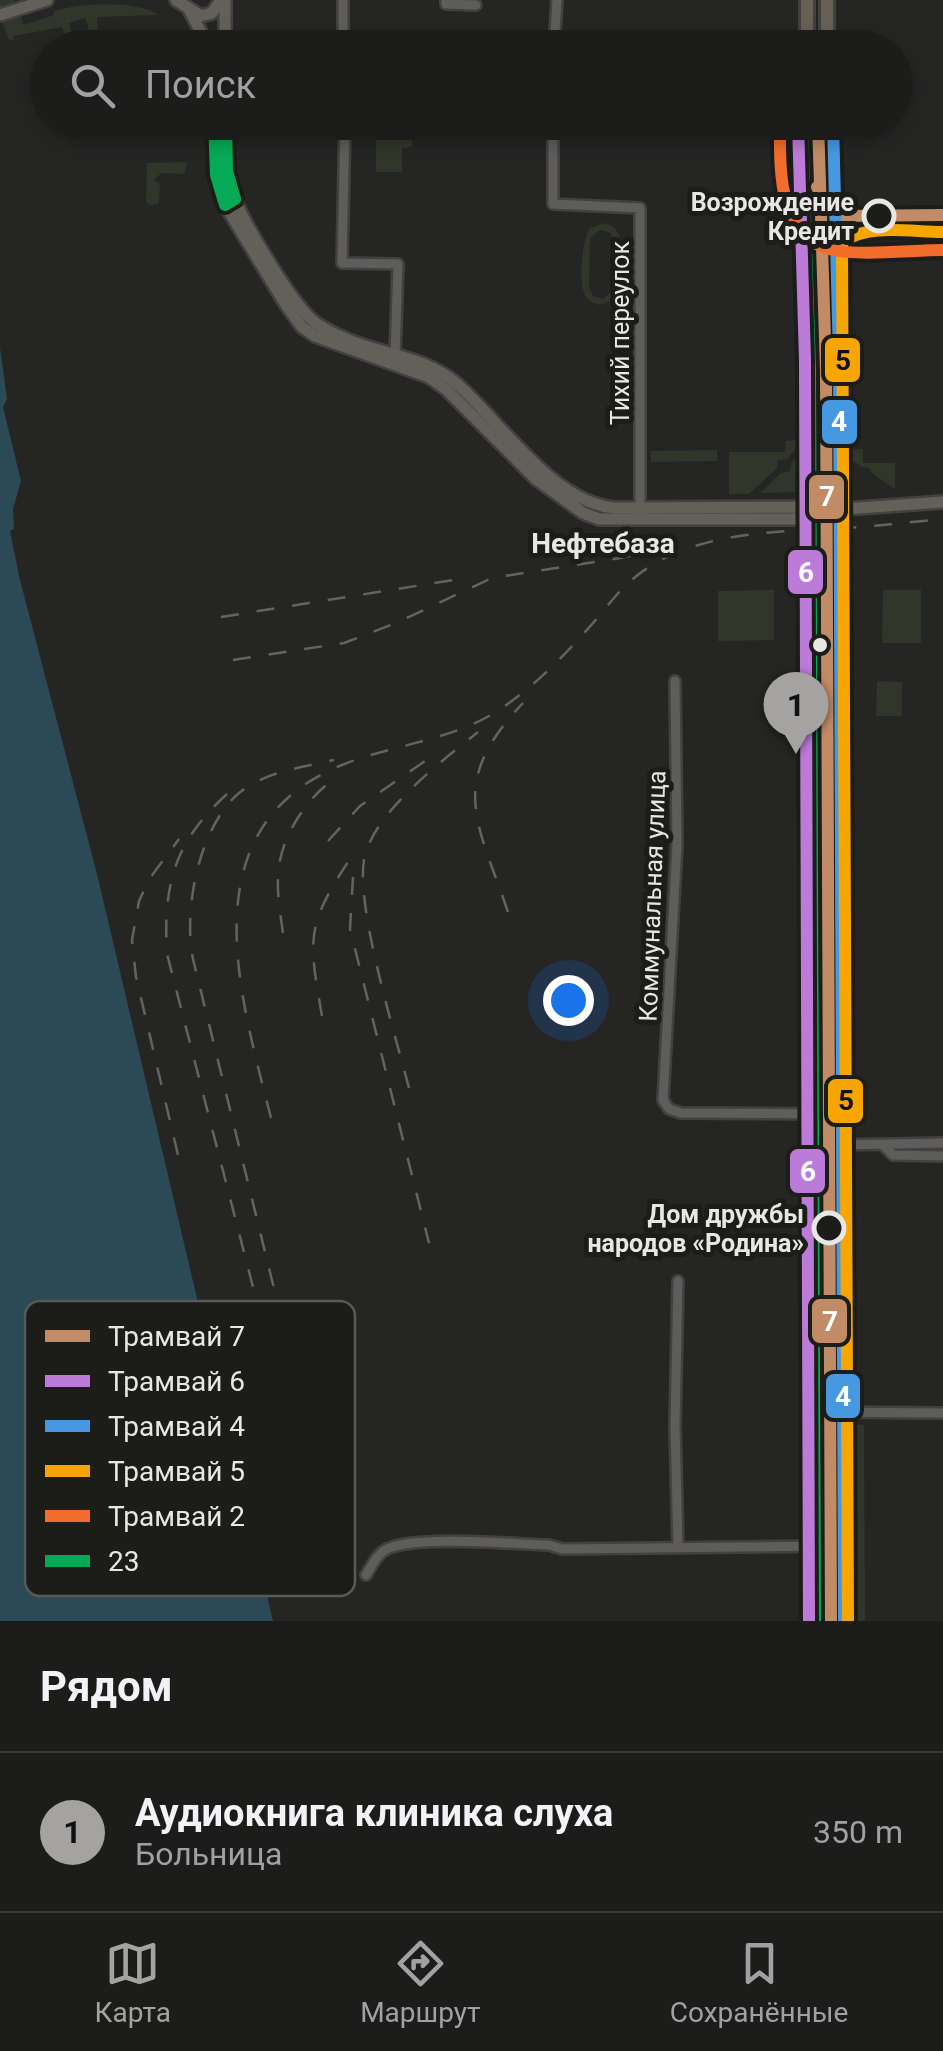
<!DOCTYPE html>
<html lang="ru">
<head>
<meta charset="utf-8">
<style>
	body { margin:0; font-family:Roboto,sans-serif; background:#292928; color:#f1f3f6 }
	.you { position:absolute; left:568px; top:1000px; width:35px; height:35px; margin:-25px; border:8px solid #fff; border-radius:50%; background:#1a73e8; box-shadow:0 0 0 15px #1a73e833 }
	.badge { display:grid; place-items:center; width:65px; height:65px; border-radius:50%; background:#a4a3a1; color:#111; font-size:32px; font-weight:700 }
	.pin { position:absolute; translate:-50% -82px; filter:drop-shadow(0 2px 5px #0008) }
	.pin::after { content:''; position:absolute; top:52px; width:35px; height:30px; background:inherit; clip-path:polygon(0 0,100% 0,50% 100%) }
	.list { margin:0; padding:0; list-style:none }
	h2 { display:flex; justify-content:space-between; align-items:center; height:130px; margin:0; padding:0 40px; font-size:42px }
	h2 small { font-size:32px; font-weight:400; color:#a0a1a3 }
	.list li { display:grid; grid-template-columns:65px 1fr auto; gap:30px; align-items:center; box-sizing:border-box; height:160px; padding:0 40px; border-top:2px solid #3a3a3a }
	.list b { display:block; font-size:38px; white-space:nowrap }
	.list p { margin:0; font-size:32px; white-space:nowrap; color:#a0a1a3 }
	.list em { font-size:32px; font-style:normal; color:#a0a1a3 }
	.icon { flex:none; width:55px; height:55px; fill:none; stroke:currentColor; stroke-width:2; stroke-linecap:round; stroke-linejoin:round }
	.map { position:relative; flex:none; width:943px; height:1621px; overflow:hidden }
	.search { position:absolute; background:#1c1c1b; box-shadow:0 5px 15px #0003; left:30px; right:30px; top:30px; height:110px; display:flex; align-items:center; gap:25px; box-sizing:border-box; padding:0 35px; border-radius:55px; color:#a0a1a3; font-size:38px }
	.sheet { height:290px; background:#1c1c1b }
	nav { display:flex; justify-content:space-around; align-items:center; box-sizing:border-box; height:140px; border-top:2px solid #3a3a3a; background:#1c1c1b; font-size:28px; color:#a0a1a3 }
	nav a { display:grid; justify-items:center; gap:5px }
	nav .on { color:#a4a3a1 }
	.map>svg:first-child { display:block }
	.green { fill:#303629; fill-rule:evenodd }
	.water { fill:#2c4a56 }
	.lines { fill:none; stroke-linecap:round; stroke-linejoin:round }
	.minor-casing { stroke:#424140; stroke-width:14 }
	.major-casing { stroke:#424140; stroke-width:16 }
	.highway-casing { stroke:#424140; stroke-width:18 }
	.minor { stroke:#5e5d5c; stroke-width:9 }
	.major { stroke:#626058; stroke-width:11 }
	.highway { stroke:#666055; stroke-width:12 }
	.rail { stroke:#636362; stroke-width:2.5; stroke-dasharray:18 18; stroke-linecap:butt }
	.bus-1-casing { stroke:#1c1c19; stroke-width:20 }
	.bus-1 { stroke:#06aa56; stroke-width:12 }
	.tram-1-casing { stroke:#1c1c19; stroke-width:20 }
	.tram-2-casing { stroke:#1c1c19; stroke-width:20 }
	.tram-3-casing { stroke:#1c1c19; stroke-width:20 }
	.tram-4-casing { stroke:#1c1c19; stroke-width:20 }
	.tram-5-casing { stroke:#1c1c19; stroke-width:20 }
	.tram-1 { stroke:#c18c65; stroke-width:12 }
	.tram-2 { stroke:#bd7bd9; stroke-width:12 }
	.tram-3 { stroke:#4699e1; stroke-width:12 }
	.tram-4 { stroke:#f7a600; stroke-width:12 }
	.tram-5 { stroke:#f36c2b; stroke-width:12 }
	.stop-dot { fill:#1c1c19; stroke:#e8e7e5; stroke-width:5 }
	.bus-dot { fill:#e8e7e5; stroke:#1c1c19; stroke-width:4 }
	.labels { text-anchor:middle; stroke-width:10; stroke-linejoin:round; paint-order:stroke }
	.stop-label { font-size:25px; font-weight:bold; fill:#e8e7e5; stroke:#1c1c19; text-anchor:end }
	.street-label { font-size:25px; fill:#e8e7e5; stroke:#1c1c19 }
	.neighbourhood-label { font-size:28px; font-weight:bold; fill:#e8e7e5; stroke:#1c1c19 }
	.key { fill:#1c1c19; stroke:#595956; stroke-width:2.5 }
	.key-label { font-size:28px; fill:#e8e7e5 }
	.line-badge { stroke:#1c1c19; stroke-width:4 }
	.badge-label { font-size:28px; text-anchor:middle; font-weight:bold; fill:#fff }
	.pale-badge-label { font-size:28px; text-anchor:middle; font-weight:bold; fill:#111 }
</style>
</head>
<body>
<div class="map">
<svg width="943" height="1621" viewBox="0 0 943 1621">
	<rect width="100%" height="100%" fill="#252524"/>
	<g class="green">
		<path d="M 0,0 L 14,0 L 24,25 L 54,15 L 54,11 C 81,3 138,0 158,15 L 97,17 L 98,39 L 92,39 L 85,18 L 69,23 L 73,39 L 67,40 L 62,27 L 13,36 L 14,40 L 10,41 L 0,18 Z"/>
		<polygon points="376,123 412,123 412,147 402,148 402,172 376,172"/>
		<polygon points="187,162 184,174 161,173 154,180 160,184 159,203 151,205 146,202 147,163"/>
		<path d="M 605,223 C 611,226 615,226 618,233 C 625,245 621,289 614,300 L 599,305 C 592,302 589,302 585,295 C 578,283 582,239 590,228 ZM 600,230 L 610,232 L 615,242 L 613,290 L 603,299 L 593,296 L 589,286 L 590,238 Z"/>
		<polygon points="797,375 803,376 804,440 787,459 778,460 777,468 749,494 729,494 729,452 785,452 786,441 796,440"/>
		<polygon points="863,449 863,463 895,463 895,489 873,474 869,468 862,467 844,455 844,450"/>
		<polygon points="717,450 717,461 651,462 651,451"/>
		<polygon points="804,450 804,492 760,493 781,473 790,471 791,463"/>
		<polygon points="774,590 774,640 718,641 718,591"/>
		<polygon points="883,590 921,590 921,643 882,643"/>
		<polygon points="877,681 902,682 902,716 876,716"/>
		<polygon points="849,1424 864,1425 865,1621 849,1621"/>
	</g>
	<polygon class="water" points="0,348 7,399 3,407 21,481 13,509 14,529 10,531 20,580 98,878 273,1621 0,1621"/>
	<g class="lines">
		<defs>
			<g id="minor">
				<polyline points="343,0 343,48"/>
				<polyline points="446,0 446,4 476,5"/>
				<polyline points="554,48 557,0"/>
				<polyline points="345,122 342,263 398,264 395,356"/>
				<polyline points="553,122 553,204 640,208 640,511"/>
				<polyline points="811,219 879,214 943,215"/>
				<polyline points="675,681 677,845 663,1100 669,1109 681,1113 823,1114"/>
				<polyline points="836,1145 943,1143"/>
				<polyline points="884,1146 893,1155 943,1156"/>
				<polyline points="678,1281 675,1426 678,1547"/>
				<polyline points="820,1412 943,1413"/>
				<path d="M 366,1575 C 373,1564 378,1551 392,1547 C 425,1536 511,1544 549,1545 L 562,1549 L 821,1546"/>
			</g>
			<g id="major">
				<polyline points="176,0 201,16 212,13 221,0"/>
				<polyline points="225,0 225,48"/>
				<polyline points="190,11 209,48"/>
				<polyline points="0,15 47,0"/>
				<polyline points="214,122 216,175 225,205 286,305 302,327 315,336 429,377 447,390 536,479 583,513 599,519 805,519 816,511"/>
				<path d="M 226,122 C 226,142 225,164 229,183 C 237,214 288,297 311,319 C 322,329 337,335 351,341 C 386,355 427,358 456,383 C 501,422 552,502 614,508 L 805,507 L 816,511 L 943,502"/>
			</g>
			<g id="highway">
				<polyline points="807,0 807,48"/>
				<polyline points="827,0 827,48"/>
				<polyline points="808,122 814,276 820,814 820,1621"/>
				<polyline points="827,122 835,751 837,1621"/>
			</g>
		</defs>
		<use href="#minor" class="minor-casing"/>
		<use href="#major" class="major-casing"/>
		<use href="#highway" class="highway-casing"/>
		<use href="#minor" class="minor"/>
		<use href="#major" class="major"/>
		<use href="#highway" class="highway"/>
		<g class="rail">
			<polyline points="221,617 466,578"/>
			<polyline points="233,660 344,643 396,623 492,578 620,558 673,546"/>
			<path d="M 227,794 C 174,842 163,885 167,954 L 262,1322"/>
			<polyline points="328,841 360,806 428,759"/>
			<polyline points="353,877 350,929 429,1243"/>
			<path d="M 508,912 C 477,821 447,783 523,703"/>
			<path d="M 283,933 C 276,886 272,858 299,816 C 309,802 318,790 332,781"/>
			<path d="M 322,1016 C 308,936 306,925 352,856"/>
			<path d="M 409,1088 C 396,1037 353,900 365,855 C 377,810 443,760 478,732"/>
			<path d="M 271,1118 C 240,995 187,828 342,765 C 394,744 451,741 499,710 C 534,687 566,654 593,623 C 607,607 618,591 634,578 C 690,531 776,532 845,528 C 878,526 910,522 943,519"/>
			<polyline points="178,1155 136,977 132,940 139,901 150,878 179,839"/>
			<path d="M 282,1321 L 193,959 C 183,909 199,827 239,793 C 264,772 303,767 334,760"/>
		</g>
		<defs>
			<g id="bus-1">
				<polyline points="214,122 216,175 225,205 235,199 227,171 226,122"/>
				<path d="M 808,122 C 827,621 820,1122 820,1621"/>
			</g>
		</defs>
		<use href="#bus-1" class="bus-1-casing"/>
		<use href="#bus-1" class="bus-1"/>
		<defs>
			<g id="tram-1">
				<polyline points="818,122 826,369 831,1621"/>
				<polyline points="817,187 826,206 840,216 943,215"/>
			</g>
			<polyline id="tram-2" points="798,123 805,360 809,1621"/>
			<polyline id="tram-3" points="833,122 839,360 844,1621"/>
			<path id="tram-4" d="M 848,1621 L 842,242 C 869,223 911,232 942,232"/>
			<path id="tram-5" d="M 780,122 C 780,166 776,238 833,250 C 861,256 912,250 943,250"/>
		</defs>
		<use href="#tram-1" class="tram-1-casing"/>
		<use href="#tram-2" class="tram-2-casing"/>
		<use href="#tram-3" class="tram-3-casing"/>
		<use href="#tram-4" class="tram-4-casing"/>
		<use href="#tram-5" class="tram-5-casing"/>
		<use href="#tram-1" class="tram-1"/>
		<use href="#tram-2" class="tram-2"/>
		<use href="#tram-3" class="tram-3"/>
		<use href="#tram-4" class="tram-4"/>
		<use href="#tram-5" class="tram-5"/>
	</g>
	<g class="stop-dot">
		<circle cx="879" cy="216" r="15"/>
		<circle cx="829" cy="1228" r="15"/>
	</g>
	<circle class="bus-dot" cx="820" cy="645" r="9"/>
	<g class="labels">
		<g class="stop-label">
			<text x="854" y="211">Возрождение<tspan x="854" dy="29">Кредит</tspan></text>
			<text x="804" y="1223">Дом дружбы<tspan x="804" dy="29">народов «Родина»</tspan></text>
		</g>
		<g class="street-label">
			<text transform="translate(620 333) rotate(-90)" y="9">Тихий переулок</text>
			<text transform="translate(652 896) rotate(-88)" y="9">Коммунальная улица</text>
		</g>
		<g class="neighbourhood-label">
			<text x="603" y="553">Нефтебаза</text>
		</g>
	</g>
	<rect x="25" y="1301" width="330" height="295" rx="15" class="key"/>
	<rect x="45" y="1330" width="45" height="12" fill="#c18c65"/>
	<rect x="45" y="1375" width="45" height="12" fill="#bd7bd9"/>
	<rect x="45" y="1420" width="45" height="12" fill="#4699e1"/>
	<rect x="45" y="1465" width="45" height="12" fill="#f7a600"/>
	<rect x="45" y="1510" width="45" height="12" fill="#f36c2b"/>
	<rect x="45" y="1555" width="45" height="12" fill="#06aa56"/>
	<g class="key-label">
		<text x="108" y="1346">Трамвай 7</text>
		<text x="108" y="1391">Трамвай 6</text>
		<text x="108" y="1436">Трамвай 4</text>
		<text x="108" y="1481">Трамвай 5</text>
		<text x="108" y="1526">Трамвай 2</text>
		<text x="108" y="1571">23</text>
	</g>
	<g class="line-badge">
		<rect x="823" y="336" width="39" height="48" rx="10" fill="#f7a600"/>
		<rect x="820" y="398" width="39" height="48" rx="10" fill="#4699e1"/>
		<rect x="807" y="473" width="39" height="48" rx="10" fill="#c18c65"/>
		<rect x="786" y="548" width="39" height="48" rx="10" fill="#bd7bd9"/>
		<rect x="826" y="1077" width="39" height="48" rx="10" fill="#f7a600"/>
		<rect x="788" y="1147" width="39" height="48" rx="10" fill="#bd7bd9"/>
		<rect x="810" y="1297" width="39" height="48" rx="10" fill="#c18c65"/>
		<rect x="824" y="1372" width="38" height="48" rx="10" fill="#4699e1"/>
	</g>
	<g class="badge-label">
		<text x="839" y="431">4</text>
		<text x="827" y="506">7</text>
		<text x="806" y="582">6</text>
		<text x="808" y="1181">6</text>
		<text x="830" y="1331">7</text>
		<text x="843" y="1406">4</text>
	</g>
	<g class="pale-badge-label">
		<text x="843" y="370">5</text>
		<text x="846" y="1110">5</text>
	</g>
</svg>
<div class="you"></div>
<div class="pin badge" style="left:796px;top:754px">1</div>
<div class="search"><svg class="icon" aria-label="search" viewBox="0 0 24 24"><circle cx="10" cy="10" r="6"/><path d="M15 15l6 6"/></svg>Поиск</div>
</div>
<section class="sheet">
<h2>Рядом<small></small></h2>
<ul class="list">
<li><span class="badge">1</span><div><b>Аудиокнига клиника слуха</b><p>Больница</p></div><em>350 m</em></li>
</ul>
</section>
<nav>
<a class="on"><svg class="icon" aria-label="map" viewBox="0 0 24 24"><path d="M3 6l6-2 6 2 6-2v14l-6 2-6-2-6 2zM9 4v14M15 6v14"/></svg>Карта</a>
<a><svg class="icon" aria-label="directions" viewBox="0 0 24 24"><path d="M12 3l9 9-9 9-9-9zM9 14v-3h6M13 9l2 2-2 2"/></svg>Маршрут</a>
<a><svg class="icon" aria-label="saved" viewBox="0 0 24 24"><path d="M7 4h10v16l-5-4-5 4z"/></svg>Сохранённые</a>
</nav>
</body>
</html>
